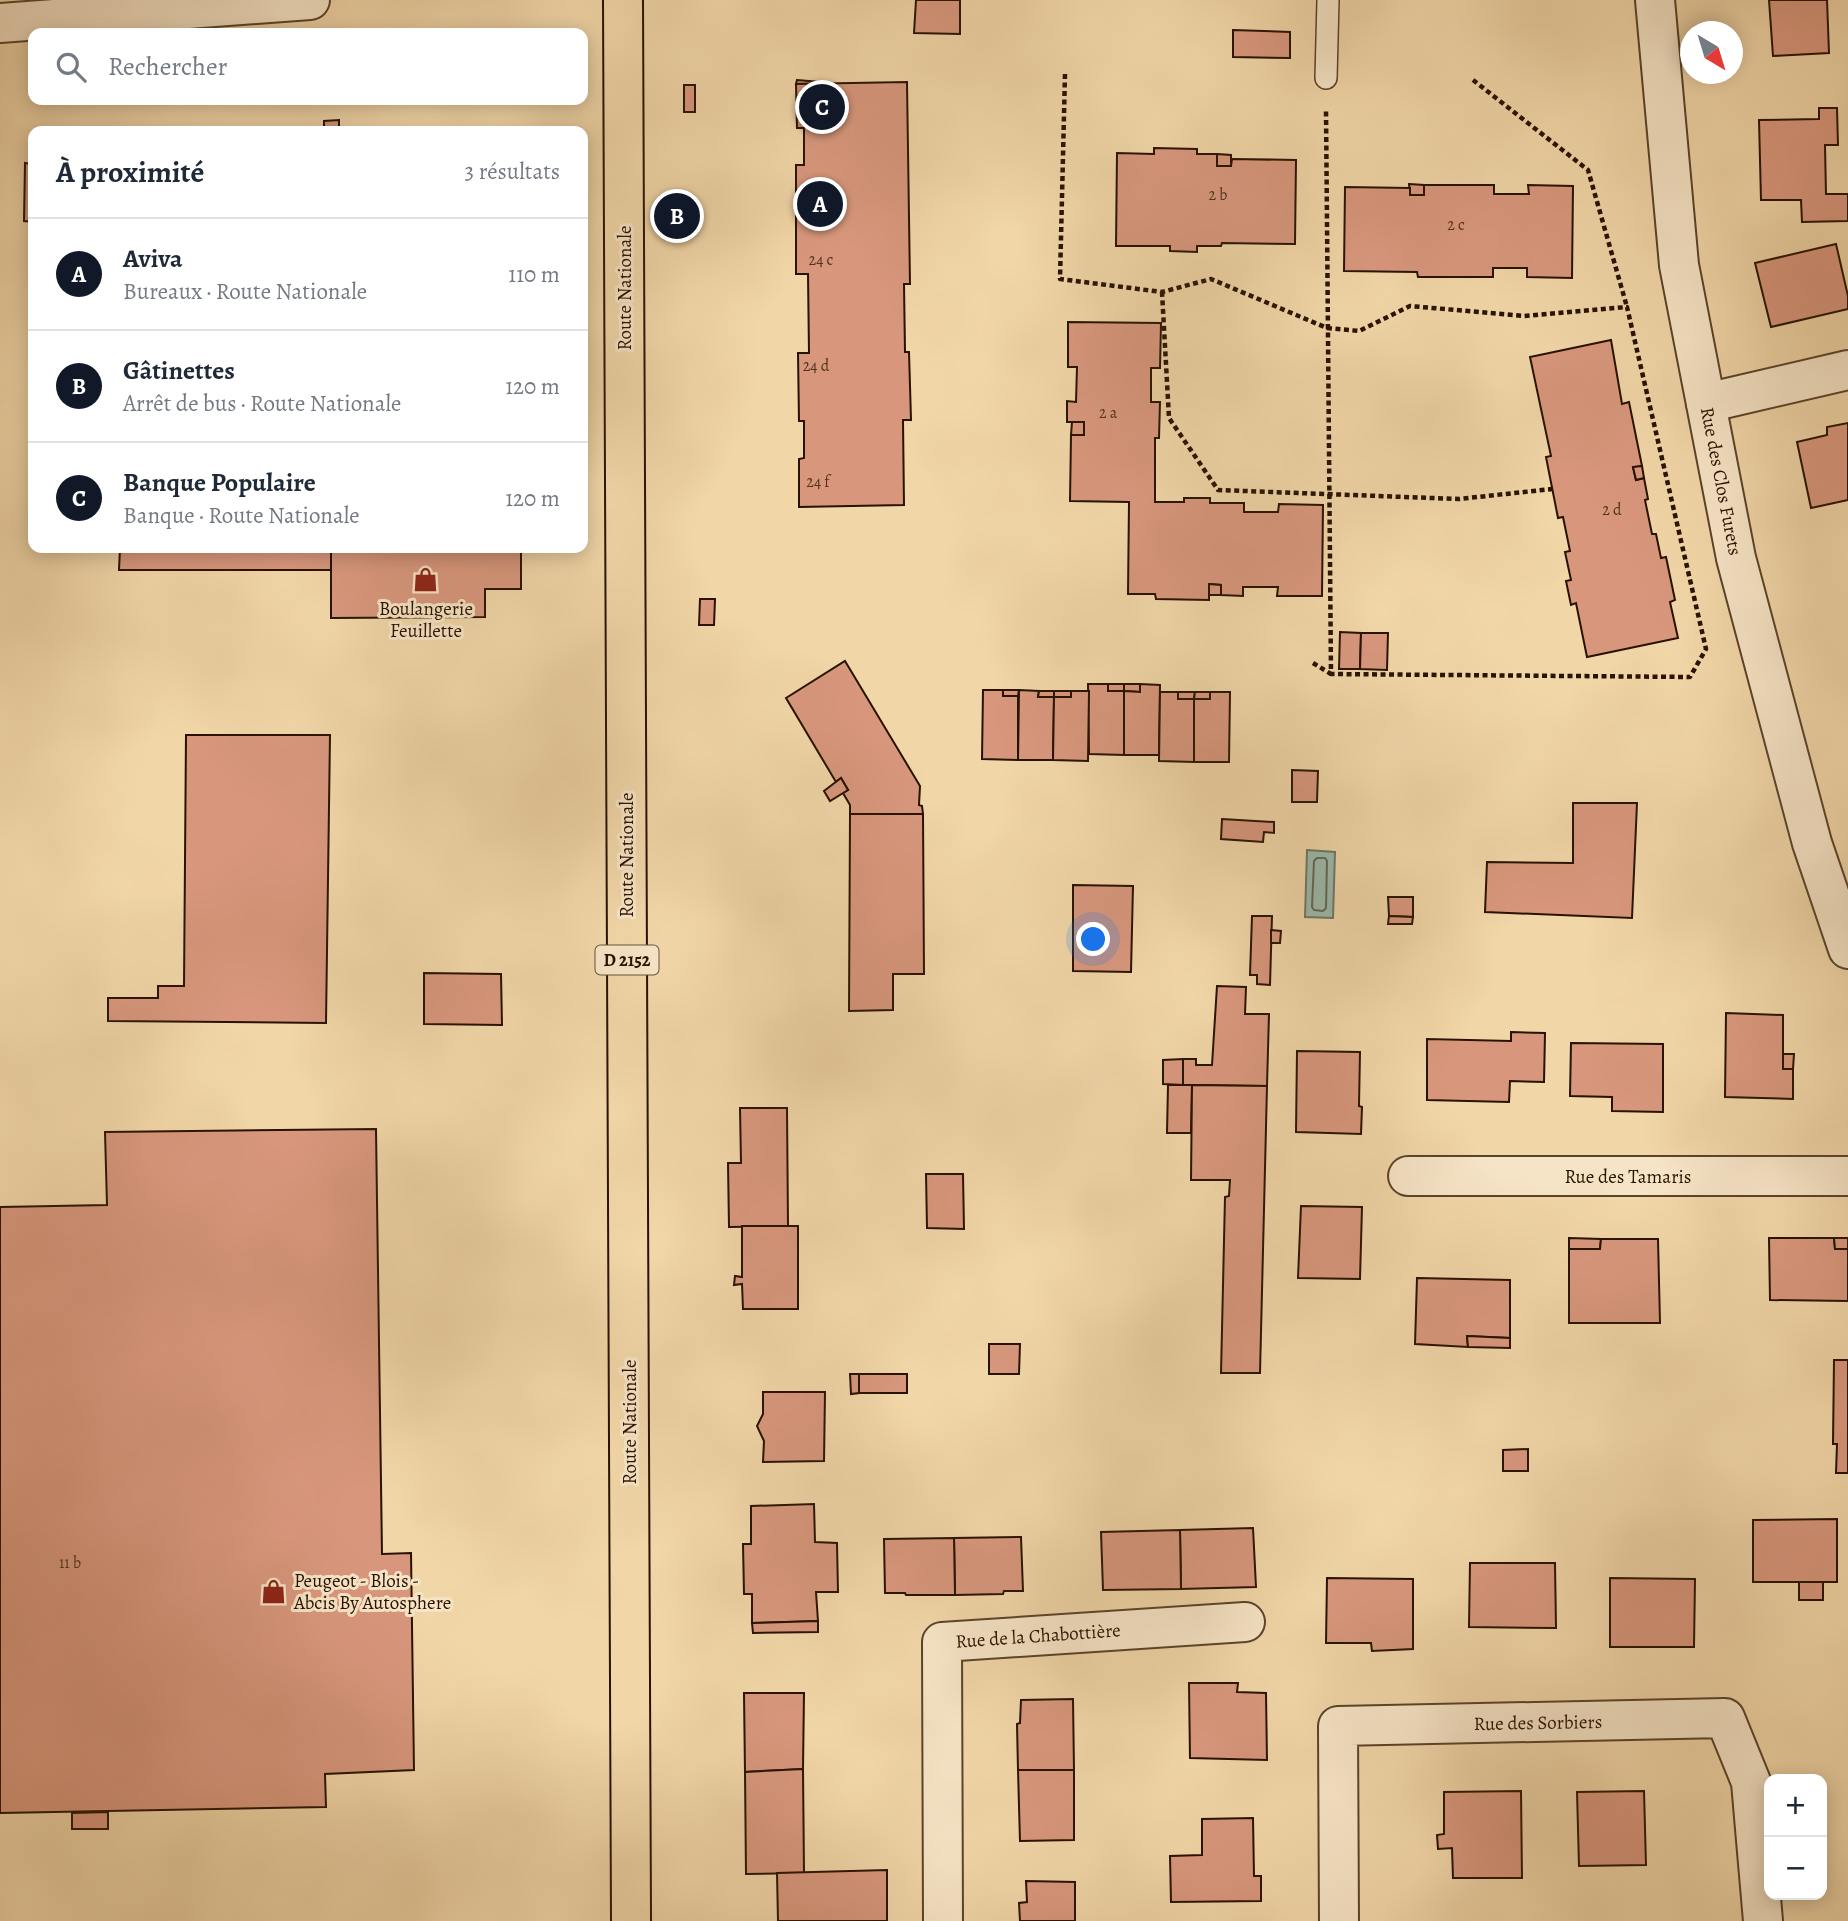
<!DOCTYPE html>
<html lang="fr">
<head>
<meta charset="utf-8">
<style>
	body { margin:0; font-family:Alegreya,serif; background:#f2f2f3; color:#1f2937 }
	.controls { position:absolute; right:21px; bottom:21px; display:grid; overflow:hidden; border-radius:14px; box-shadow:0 4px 18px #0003 }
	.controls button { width:63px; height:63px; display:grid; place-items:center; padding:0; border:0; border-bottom:2px solid #e0e1e3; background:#fff; color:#1f2937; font:35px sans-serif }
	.compass { position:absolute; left:1680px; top:21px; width:63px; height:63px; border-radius:50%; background:#fff; box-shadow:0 4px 18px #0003; rotate:142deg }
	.you { position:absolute; left:1094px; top:940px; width:24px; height:24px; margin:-18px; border:5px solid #fff; border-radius:50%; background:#1a73e8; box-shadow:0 0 0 10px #1a73e833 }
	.badge { display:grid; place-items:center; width:46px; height:46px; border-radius:50%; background:#111827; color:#fff; font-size:23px; font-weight:700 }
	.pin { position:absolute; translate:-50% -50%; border:4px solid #fff; box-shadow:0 2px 7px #0006 }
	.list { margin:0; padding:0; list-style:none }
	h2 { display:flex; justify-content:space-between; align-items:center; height:91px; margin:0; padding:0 28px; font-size:30px }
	h2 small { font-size:23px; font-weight:400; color:#747a83 }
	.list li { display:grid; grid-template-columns:46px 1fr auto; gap:21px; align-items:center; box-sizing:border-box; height:112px; padding:0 28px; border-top:2px solid #e0e1e3 }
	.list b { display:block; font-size:26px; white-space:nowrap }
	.list p { margin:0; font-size:23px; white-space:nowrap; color:#747a83 }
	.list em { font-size:23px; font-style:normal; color:#747a83 }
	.icon { flex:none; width:38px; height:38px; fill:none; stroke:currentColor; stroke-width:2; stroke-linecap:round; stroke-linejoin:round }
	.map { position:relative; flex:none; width:1848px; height:1921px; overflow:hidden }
	.search { position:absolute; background:#fff; box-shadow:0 4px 18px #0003; left:28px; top:28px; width:560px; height:77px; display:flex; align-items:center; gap:18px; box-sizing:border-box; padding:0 24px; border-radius:14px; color:#747a83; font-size:26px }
	.panel { position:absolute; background:#fff; box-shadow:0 4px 18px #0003; left:28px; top:126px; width:560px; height:427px; border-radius:14px }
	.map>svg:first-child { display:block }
	.water { fill:#9bb9ab; stroke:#6d7667; stroke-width:2 }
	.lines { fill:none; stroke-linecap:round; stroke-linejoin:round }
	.shore { stroke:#626656; stroke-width:2 }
	.building { fill:#d8977d; stroke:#281200; stroke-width:2 }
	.lane-casing { stroke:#5a432a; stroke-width:24 }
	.street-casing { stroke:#5a432a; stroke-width:42 }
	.primary-casing { stroke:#281200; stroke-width:42 }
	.path { stroke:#281200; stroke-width:4.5; stroke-dasharray:5 3.5; stroke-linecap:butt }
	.lane { stroke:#f6e4c6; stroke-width:21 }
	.street { stroke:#f6e4c6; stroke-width:38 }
	.primary { stroke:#f1d6a8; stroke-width:38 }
	.labels { text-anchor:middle; stroke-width:6; stroke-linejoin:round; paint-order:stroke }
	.number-label { font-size:16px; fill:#54331f }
	.shield { fill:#f6e4c6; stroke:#66513b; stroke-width:2 }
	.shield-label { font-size:18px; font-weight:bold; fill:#281200 }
	.street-label { font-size:19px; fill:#281200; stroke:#f6e4c6 }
	.poi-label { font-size:19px; fill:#281200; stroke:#f6e4c6 }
</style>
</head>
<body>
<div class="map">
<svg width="1848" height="1921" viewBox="0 0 1848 1921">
	<rect width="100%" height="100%" fill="#f1d6a8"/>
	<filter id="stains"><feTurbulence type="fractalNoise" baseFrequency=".00286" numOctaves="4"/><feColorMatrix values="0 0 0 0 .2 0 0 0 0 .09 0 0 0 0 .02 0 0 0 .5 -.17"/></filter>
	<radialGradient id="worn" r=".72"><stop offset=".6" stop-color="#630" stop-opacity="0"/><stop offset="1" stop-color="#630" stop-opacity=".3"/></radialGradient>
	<polygon class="water" points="1307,850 1335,852 1333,918 1305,917"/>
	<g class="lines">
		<polygon class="shore" points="1317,858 1325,858 1327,861 1326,908 1323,911 1314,910 1312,907 1314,861"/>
	</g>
	<g class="building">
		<polygon points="916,0 960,0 960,34 914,33"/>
		<polygon points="1769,0 1827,0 1829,53 1773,56"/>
		<polygon points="1233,30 1290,32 1290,58 1233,57"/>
		<polygon points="797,80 833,83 796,84"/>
		<polygon points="907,82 910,284 904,284 905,352 909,352 911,420 903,420 904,505 799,507 799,459 804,458 804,421 799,421 798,353 809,353 808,274 796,274 796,165 804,165 804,128 797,128 796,84"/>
		<rect x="684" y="85" width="11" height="27"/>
		<polygon points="1819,108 1837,108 1838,145 1825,145 1826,194 1848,194 1848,221 1802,222 1801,200 1761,200 1759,120 1819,119"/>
		<polygon points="339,120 339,131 324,131 324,121"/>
		<polygon points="1154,148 1197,149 1197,154 1217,154 1217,166 1231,166 1232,159 1296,160 1295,244 1222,243 1221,246 1197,246 1197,252 1170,251 1170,246 1116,246 1117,153 1154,154"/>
		<polygon points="1217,154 1231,155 1231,166 1217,166"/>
		<polygon points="25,163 33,164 33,222 24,221"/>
		<polygon points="1409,184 1424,185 1424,195 1410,195"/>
		<polygon points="1424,185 1494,185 1494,194 1529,194 1528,185 1573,186 1572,278 1527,277 1527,268 1493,268 1493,277 1418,277 1417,272 1344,271 1345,187 1410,188 1410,195 1424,195"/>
		<polygon points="1836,244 1848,296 1848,309 1771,327 1755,263"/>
		<polygon points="1068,322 1161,323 1160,368 1151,368 1151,402 1160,402 1159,438 1155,438 1155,502 1184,502 1184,498 1210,498 1210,503 1244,503 1244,512 1278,512 1279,504 1323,505 1322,596 1277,596 1278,587 1243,587 1243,596 1221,595 1221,585 1209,584 1209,600 1156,599 1155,594 1128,594 1129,502 1070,501 1071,435 1084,435 1084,422 1067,422 1067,401 1076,402 1077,367 1068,367"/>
		<polygon points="1611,340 1622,404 1629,402 1642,466 1633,467 1636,480 1644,478 1648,499 1645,500 1652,534 1656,534 1661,558 1666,557 1675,600 1670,602 1678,638 1587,657 1576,603 1571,605 1566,581 1571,580 1565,552 1570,551 1563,517 1558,518 1546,457 1551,456 1530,357"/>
		<polygon points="1072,422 1084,422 1084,435 1071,435"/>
		<polygon points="1848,423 1848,500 1811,508 1797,442 1827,435 1827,427"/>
		<polygon points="1642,466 1644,478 1636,480 1633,467"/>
		<polygon points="120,548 331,548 331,570 119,570"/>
		<polygon points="331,548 386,548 386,551 521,550 521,589 485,589 485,617 331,618"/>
		<polygon points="1209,584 1221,585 1221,595 1209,595"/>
		<polygon points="700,599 715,599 714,625 699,625"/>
		<polygon points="1340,632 1361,633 1360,669 1339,669"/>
		<polygon points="1361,633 1388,633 1387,670 1360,669"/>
		<polygon points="845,661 920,786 919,805 922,806 923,814 850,814 850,805 843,793 848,790 841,778 836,782 786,698"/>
		<polygon points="1088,684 1108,684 1108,691 1124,691 1124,755 1089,754"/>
		<rect x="1108" y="684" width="16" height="7"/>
		<polygon points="1124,684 1140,684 1140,692 1124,691"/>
		<polygon points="1140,684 1160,685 1159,755 1124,755 1124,691 1140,692"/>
		<polygon points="983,690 1003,690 1003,696 1018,696 1018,760 982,759"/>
		<polygon points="1003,690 1019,690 1018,696 1003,696"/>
		<polygon points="1019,690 1039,691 1038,697 1054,697 1053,760 1018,760"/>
		<polygon points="1039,691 1054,691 1054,697 1038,697"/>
		<rect x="1054" y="691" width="17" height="6"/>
		<polygon points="1071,691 1089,691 1088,761 1053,760 1054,697 1071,697"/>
		<polygon points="1160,692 1178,692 1178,699 1194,699 1194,762 1159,761"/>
		<polygon points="1178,692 1195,692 1194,699 1178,699"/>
		<polygon points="1195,692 1210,692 1210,699 1194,699"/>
		<polygon points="1210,692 1230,692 1229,762 1194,762 1194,699 1210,699"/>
		<polygon points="186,735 330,735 326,1023 108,1021 108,998 158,998 158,986 184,986"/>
		<polygon points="1292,770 1318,771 1317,802 1292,802"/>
		<polygon points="841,778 848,790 830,801 824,791"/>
		<polygon points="1573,803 1637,803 1632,918 1485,912 1487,862 1573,863"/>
		<polygon points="850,814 923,814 924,974 893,974 893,1010 849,1011"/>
		<polygon points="1222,819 1274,822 1274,833 1264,832 1263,842 1221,839"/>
		<polygon points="1073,885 1133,886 1131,972 1073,971"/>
		<polygon points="1388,897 1413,897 1413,917 1389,916"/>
		<polygon points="1252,916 1272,916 1270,985 1257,984 1257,975 1250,975"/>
		<polygon points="1389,916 1413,917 1412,924 1388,924"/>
		<polygon points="1271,930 1281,931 1280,943 1271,943"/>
		<polygon points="424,973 501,974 502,1025 424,1024"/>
		<polygon points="1217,986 1246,987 1245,1014 1269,1014 1267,1086 1183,1085 1183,1059 1196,1059 1196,1065 1212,1065"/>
		<polygon points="1726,1013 1783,1015 1783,1069 1793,1069 1793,1099 1725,1097"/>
		<polygon points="1511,1032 1545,1033 1544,1082 1510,1081 1509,1102 1427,1100 1427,1039 1511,1041"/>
		<polygon points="1571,1043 1663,1044 1663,1112 1612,1111 1612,1097 1570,1096"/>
		<polygon points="1297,1051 1360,1052 1359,1106 1362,1107 1361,1134 1296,1132"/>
		<polygon points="1783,1054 1794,1054 1793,1069 1783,1069"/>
		<polygon points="1183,1059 1183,1085 1163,1084 1163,1060"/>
		<polygon points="1168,1085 1192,1085 1191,1133 1167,1133"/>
		<polygon points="1192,1085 1267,1086 1260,1373 1221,1373 1225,1197 1229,1196 1230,1180 1191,1180"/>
		<polygon points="740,1108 787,1108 788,1226 729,1227 728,1163 741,1163"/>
		<polygon points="376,1129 382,1554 411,1553 414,1770 325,1774 326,1807 0,1813 0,1207 107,1205 105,1132"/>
		<polygon points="926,1174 963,1174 964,1229 927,1228"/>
		<polygon points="1301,1206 1362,1207 1360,1279 1298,1278"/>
		<polygon points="742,1226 798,1226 798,1309 743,1309 742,1284 734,1285 735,1276 742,1277"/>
		<polygon points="1569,1238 1601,1239 1600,1249 1569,1249"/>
		<polygon points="1769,1238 1834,1238 1835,1249 1848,1249 1848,1301 1770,1300"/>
		<polygon points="1834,1238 1848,1238 1848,1249 1835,1249"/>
		<polygon points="1601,1239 1658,1239 1660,1323 1569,1323 1569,1249 1600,1249"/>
		<polygon points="1417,1278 1510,1280 1510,1338 1467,1336 1468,1347 1415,1344"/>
		<polygon points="1467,1336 1510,1338 1510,1348 1468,1347"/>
		<polygon points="989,1344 1020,1344 1019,1374 989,1374"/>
		<polygon points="1834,1360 1848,1360 1848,1473 1836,1473 1837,1444 1833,1444"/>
		<polygon points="850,1374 859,1374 859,1393 851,1394"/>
		<rect x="859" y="1374" width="48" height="19"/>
		<polygon points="763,1392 825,1392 824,1461 763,1462 764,1441 757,1426 763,1414"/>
		<polygon points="1528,1449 1528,1471 1503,1471 1503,1450"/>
		<polygon points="814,1504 815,1542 837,1543 838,1592 816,1592 818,1621 752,1623 752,1594 744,1594 743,1544 751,1544 751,1506"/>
		<polygon points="1837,1519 1837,1582 1753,1582 1753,1520"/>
		<polygon points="1253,1528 1256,1587 1181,1589 1180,1530"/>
		<polygon points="1180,1530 1181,1589 1103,1590 1101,1532"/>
		<polygon points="1021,1537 1023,1591 1004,1591 1003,1594 955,1595 954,1538"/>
		<polygon points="954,1538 955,1595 906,1595 905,1593 885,1593 884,1539"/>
		<polygon points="1470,1563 1555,1563 1556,1628 1469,1627"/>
		<polygon points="1327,1578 1413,1579 1413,1649 1372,1651 1371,1643 1326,1643"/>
		<polygon points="1610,1578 1695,1579 1694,1647 1610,1647"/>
		<rect x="1799" y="1582" width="24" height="18"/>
		<polygon points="818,1621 818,1632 753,1633 752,1623"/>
		<polygon points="1189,1683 1238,1683 1237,1692 1266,1693 1267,1760 1190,1758"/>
		<polygon points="744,1693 804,1693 803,1769 745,1772"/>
		<polygon points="1073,1699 1074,1770 1018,1770 1017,1724 1020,1723 1021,1700"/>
		<polygon points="803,1769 804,1873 746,1874 745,1772"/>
		<polygon points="1018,1770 1074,1770 1074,1840 1020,1841"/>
		<polygon points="1521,1791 1522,1878 1453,1878 1452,1848 1438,1849 1437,1835 1444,1834 1444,1792"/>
		<polygon points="1644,1791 1646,1865 1579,1866 1577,1792"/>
		<polygon points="108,1812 108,1829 72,1829 72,1813"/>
		<polygon points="1253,1818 1254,1876 1261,1876 1261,1901 1171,1902 1170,1856 1202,1855 1202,1819"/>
		<polygon points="887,1870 887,1921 778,1921 777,1873"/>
		<polygon points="1026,1881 1075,1882 1075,1921 1020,1921 1019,1903 1027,1902"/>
	</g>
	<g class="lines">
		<defs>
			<polyline id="lane" points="1326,78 1328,0"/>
			<g id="street">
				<polyline points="1655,0 1679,265 1736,558 1812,843 1848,949"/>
				<polyline points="0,23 310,0"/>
				<polyline points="1706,403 1848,370"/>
				<polyline points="1408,1176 1848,1176"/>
				<polyline points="943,1921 942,1642 1245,1622"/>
				<polyline points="1339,1921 1338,1726 1725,1718 1751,1782 1763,1921"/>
			</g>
			<polyline id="primary" points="623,0 631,1921"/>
		</defs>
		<use href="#lane" class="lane-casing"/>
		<use href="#street" class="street-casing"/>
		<use href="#primary" class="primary-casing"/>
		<g class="path">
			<polyline points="1065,74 1060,279 1162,292 1211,279 1327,328 1359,331 1410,306 1524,316 1627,307 1706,649 1690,677 1331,674 1326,110"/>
			<polyline points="1473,80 1588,170 1627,307"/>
			<polyline points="1162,292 1169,418 1218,490 1459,499 1552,489"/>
			<polyline points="1313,663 1331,674"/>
		</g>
		<use href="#lane" class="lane"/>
		<use href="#street" class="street"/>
		<use href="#primary" class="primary"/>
	</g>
	<defs>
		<symbol id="shop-bare" viewBox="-9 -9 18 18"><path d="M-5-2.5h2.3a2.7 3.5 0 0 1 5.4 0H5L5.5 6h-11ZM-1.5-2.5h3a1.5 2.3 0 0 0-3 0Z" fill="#8f2418" stroke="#f6e4c6" stroke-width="2.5" paint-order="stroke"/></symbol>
	</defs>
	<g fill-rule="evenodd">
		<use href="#shop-bare" x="408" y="562" width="35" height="35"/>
		<use href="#shop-bare" x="256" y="1574" width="35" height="35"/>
	</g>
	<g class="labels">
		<g class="number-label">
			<text x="1218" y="200">2 b</text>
			<text x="1456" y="230">2 c</text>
			<text x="821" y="265">24 c</text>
			<text x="816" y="371">24 d</text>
			<text x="1108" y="418">2 a</text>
			<text x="818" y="487">24 f</text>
			<text x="1612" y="515">2 d</text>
			<text x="70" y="1568">11 b</text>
		</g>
		<rect class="shield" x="595.5" y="945.5" width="63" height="29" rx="5"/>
		<g class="shield-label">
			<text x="627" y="966">D 2152</text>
		</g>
		<g class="street-label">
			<text transform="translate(624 288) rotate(-90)" y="7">Route Nationale</text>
			<text transform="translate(1722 481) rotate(79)" y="7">Rue des Clos Furets</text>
			<text transform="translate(626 855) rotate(-90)" y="7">Route Nationale</text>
			<text x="1628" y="1183">Rue des Tamaris</text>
			<text transform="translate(629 1422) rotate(-90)" y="7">Route Nationale</text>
			<text transform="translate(1038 1635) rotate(-4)" y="7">Rue de la Chabottière</text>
			<text transform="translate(1538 1722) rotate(-1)" y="7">Rue des Sorbiers</text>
		</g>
		<g class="poi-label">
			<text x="426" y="615">Boulangerie<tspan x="426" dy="22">Feuillette</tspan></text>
			<text x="294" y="1587" text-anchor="start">Peugeot - Blois -<tspan x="294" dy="22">Abcis By Autosphere</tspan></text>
		</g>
	</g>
	<rect width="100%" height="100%" filter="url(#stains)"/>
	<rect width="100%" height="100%" fill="url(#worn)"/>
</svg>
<div class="controls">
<button>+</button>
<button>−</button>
</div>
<svg class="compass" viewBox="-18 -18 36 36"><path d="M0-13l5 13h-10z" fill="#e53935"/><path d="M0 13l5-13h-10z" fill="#747a83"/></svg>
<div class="you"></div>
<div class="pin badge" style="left:820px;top:204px">A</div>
<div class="pin badge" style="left:677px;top:216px">B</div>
<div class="pin badge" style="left:822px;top:107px">C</div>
<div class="search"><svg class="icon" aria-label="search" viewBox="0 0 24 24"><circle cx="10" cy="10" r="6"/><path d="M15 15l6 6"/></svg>Rechercher</div>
<section class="panel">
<h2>À proximité<small>3 résultats</small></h2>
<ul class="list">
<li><span class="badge">A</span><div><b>Aviva</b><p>Bureaux · Route Nationale</p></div><em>110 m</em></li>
<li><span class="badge">B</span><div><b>Gâtinettes</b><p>Arrêt de bus · Route Nationale</p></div><em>120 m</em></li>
<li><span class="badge">C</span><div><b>Banque Populaire</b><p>Banque · Route Nationale</p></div><em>120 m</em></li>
</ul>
</section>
</div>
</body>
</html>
